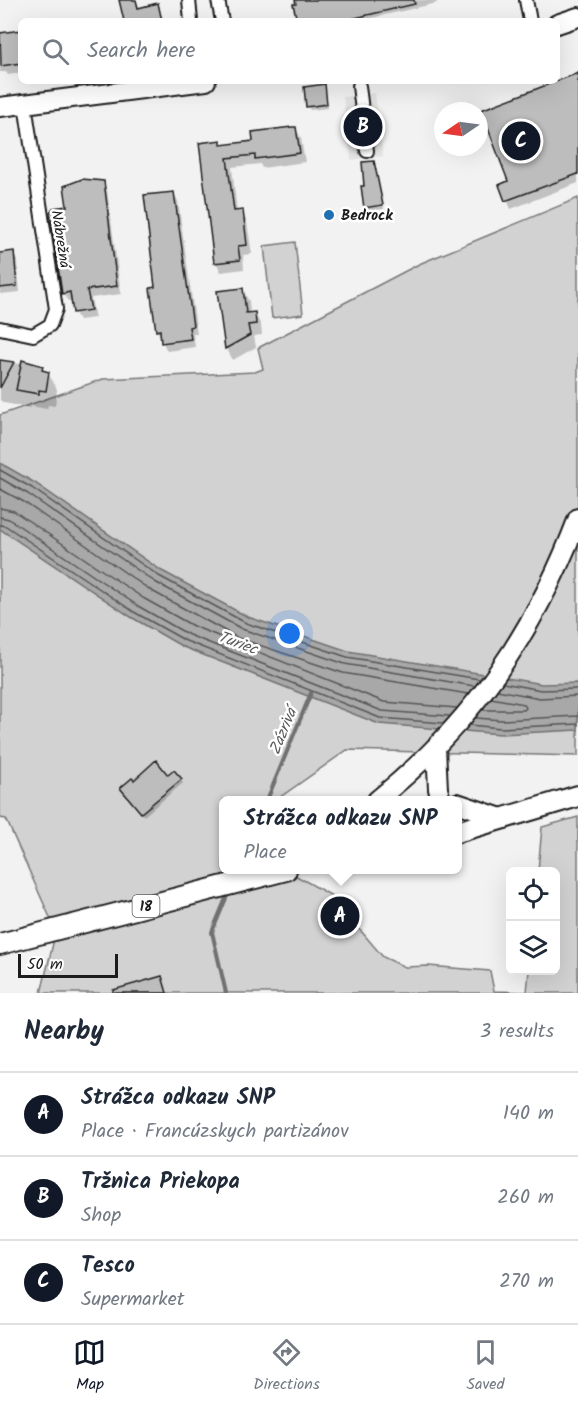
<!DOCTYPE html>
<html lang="en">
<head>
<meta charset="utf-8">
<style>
	body { margin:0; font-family:Kalam,sans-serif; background:#f6f6f7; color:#1f2937 }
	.controls { position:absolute; right:18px; bottom:18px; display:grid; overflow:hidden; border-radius:9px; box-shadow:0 6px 24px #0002 }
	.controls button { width:54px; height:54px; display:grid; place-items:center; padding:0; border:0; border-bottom:2px solid #e0e1e3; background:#fff; color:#1f2937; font:30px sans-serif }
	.compass { position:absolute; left:434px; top:102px; width:54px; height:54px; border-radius:50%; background:#fff; box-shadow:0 6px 24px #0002; rotate:257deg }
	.scale { position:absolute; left:18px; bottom:15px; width:100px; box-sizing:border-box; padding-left:6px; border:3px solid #1c1c1c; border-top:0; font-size:16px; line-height:21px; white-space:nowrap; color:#1c1c1c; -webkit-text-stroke:4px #fff; paint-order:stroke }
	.you { position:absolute; left:290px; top:634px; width:21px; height:21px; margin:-15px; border:4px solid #fff; border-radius:50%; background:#1a73e8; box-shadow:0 0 0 9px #1a73e833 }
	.badge { display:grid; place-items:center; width:39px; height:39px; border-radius:50%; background:#111827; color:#fff; font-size:20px; font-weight:700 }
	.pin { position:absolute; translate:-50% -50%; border:3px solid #fff; box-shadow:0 2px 6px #0006 }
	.popup { position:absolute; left:219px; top:796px; width:243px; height:78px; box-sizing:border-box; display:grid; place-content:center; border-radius:9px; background:#fff; filter:drop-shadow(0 2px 4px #0005); font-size:20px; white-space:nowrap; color:#747a83 }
	.popup b { font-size:22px; color:#1f2937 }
	.popup::after { content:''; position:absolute; left:50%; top:100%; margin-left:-12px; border:12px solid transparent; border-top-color:#fff }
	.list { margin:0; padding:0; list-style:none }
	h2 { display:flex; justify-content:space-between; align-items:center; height:78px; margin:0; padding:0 24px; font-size:26px }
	h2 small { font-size:20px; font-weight:400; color:#747a83 }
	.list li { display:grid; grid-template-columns:39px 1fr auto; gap:18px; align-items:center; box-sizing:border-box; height:84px; padding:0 24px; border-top:2px solid #e0e1e3 }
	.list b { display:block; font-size:22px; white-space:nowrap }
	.list p { margin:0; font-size:20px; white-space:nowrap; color:#747a83 }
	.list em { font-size:20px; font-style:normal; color:#747a83 }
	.icon { flex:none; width:33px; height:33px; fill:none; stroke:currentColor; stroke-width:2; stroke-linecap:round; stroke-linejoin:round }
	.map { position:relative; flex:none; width:578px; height:993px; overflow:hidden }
	.search { position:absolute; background:#fff; box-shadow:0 6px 24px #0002; left:18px; right:18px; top:18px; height:66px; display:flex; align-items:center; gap:15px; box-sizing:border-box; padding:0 21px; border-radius:9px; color:#747a83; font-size:22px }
	.sheet { height:330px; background:#fff }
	nav { display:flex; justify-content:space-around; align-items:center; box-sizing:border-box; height:84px; border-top:2px solid #e0e1e3; background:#fff; font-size:16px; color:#747a83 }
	nav a { display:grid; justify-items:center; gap:3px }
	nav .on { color:#111827 }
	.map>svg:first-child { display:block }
	.built { fill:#e2e2e2 }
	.green { fill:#d2d2d2; stroke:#777; stroke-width:1.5 }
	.water { fill:#a8a8a8; stroke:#707070; stroke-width:1.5 }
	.shadow { fill:#0003 }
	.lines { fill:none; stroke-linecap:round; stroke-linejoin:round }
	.shore { stroke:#545454; stroke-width:1.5 }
	.stream { stroke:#707070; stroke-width:4 }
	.building { fill:#bdbdbd; stroke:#1c1c1c; stroke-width:1.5 }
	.street-casing { stroke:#1c1c1c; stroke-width:16 }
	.secondary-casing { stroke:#1c1c1c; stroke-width:22 }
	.primary-casing { stroke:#1c1c1c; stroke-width:24 }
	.street { stroke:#fff; stroke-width:12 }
	.secondary { stroke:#fff; stroke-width:18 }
	.primary { stroke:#fff; stroke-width:20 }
	.poi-dot { fill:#1f6fb2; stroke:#fff; stroke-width:2 }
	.labels { text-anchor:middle; stroke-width:5; stroke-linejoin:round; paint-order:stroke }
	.shield { fill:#fff; stroke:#606060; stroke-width:1.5 }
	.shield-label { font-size:14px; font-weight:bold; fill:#1c1c1c }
	.poi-label { font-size:15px; font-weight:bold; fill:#1c1c1c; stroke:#fff; text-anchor:start }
	.street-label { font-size:15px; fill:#1c1c1c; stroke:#fff }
	.water-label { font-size:16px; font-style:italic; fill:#5b5b5b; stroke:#fff }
</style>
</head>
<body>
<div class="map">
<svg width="578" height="993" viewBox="0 0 578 993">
	<rect width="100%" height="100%" fill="#f2f2f2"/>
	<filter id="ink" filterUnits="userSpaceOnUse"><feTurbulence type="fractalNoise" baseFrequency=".0167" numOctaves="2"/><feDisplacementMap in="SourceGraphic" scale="12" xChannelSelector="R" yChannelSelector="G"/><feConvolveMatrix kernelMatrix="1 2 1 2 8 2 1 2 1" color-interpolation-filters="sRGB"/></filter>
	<g filter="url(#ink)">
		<polygon class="built" points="375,93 383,156 351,160 343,97"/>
		<g class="green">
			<polygon points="578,198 578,756 347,750 276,800 223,800 223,870 286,870 341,901 350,918 383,957 405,967 428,966 490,971 494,991 527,992 529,971 556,970 556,872 538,871 542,827 578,817 578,993 41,993 56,931 6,819 0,818 0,415 103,379 255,372 263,369 258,348 419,264"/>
			<polygon points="295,242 303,314 272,318 264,246"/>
		</g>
		<polygon class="water" points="0,463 35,483 162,571 248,617 348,651 542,684 578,683 578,730 501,734 379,724 183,647 131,617 0,529"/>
		<g class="shadow">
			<polygon points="127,0 136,0 140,9 157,5 164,21 126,21"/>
			<polygon points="296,0 436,0 437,3 359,21 299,21"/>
			<polygon points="21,32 21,73 8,75 6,72 0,72 0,34"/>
			<polygon points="578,75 578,183 511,209 501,186 510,182"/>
			<polygon points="324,86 328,108 310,110 308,106"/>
			<polygon points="296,129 301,138 305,162 262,168 260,164 232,167 237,212 242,212 247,222 252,254 243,255 244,269 221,272 216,262 220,142 223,146 254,142"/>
			<polygon points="373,162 384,209 367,211 365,207 366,187"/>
			<polygon points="103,183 107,190 121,294 91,298 95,318 79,320 75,313 73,300 68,301 63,293 68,207"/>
			<polygon points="173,193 178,201 197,334 193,334 195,347 167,351 157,330 157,288"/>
			<polygon points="13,253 17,259 20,292 0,294 0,254"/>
			<polygon points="242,289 249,301 250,314 254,313 261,325 262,335 254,336 256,347 233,360 226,348 218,293"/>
			<polygon points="0,361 20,364 21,361 42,367 44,372 48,373 57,389 55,406 48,405 47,409 31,406 30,408 4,403 0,400"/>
			<polygon points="168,777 181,780 183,783 144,816 124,792 133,782"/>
		</g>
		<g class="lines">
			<g class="shore">
				<polyline points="0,470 32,488 159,576 246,623 347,657 479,679"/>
				<polyline points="0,478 28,494 155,582 242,629 345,664 474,686"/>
				<polyline points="0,489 24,502 150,590 238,638 343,673 468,694"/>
				<polyline points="0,508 14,511 143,598 193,626 384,702 457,708"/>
				<polyline points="0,517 9,519 138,606 189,635 382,711 449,716"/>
				<polyline points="0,525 6,526 134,612 186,641 380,718 443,723"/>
				<polyline points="503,683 541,690 578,689"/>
				<polyline points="497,690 540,698 578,696"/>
				<polyline points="482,710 524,710 526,708 524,704 491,698"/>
				<polyline points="476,718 502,720 578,716"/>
				<polyline points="469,725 501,728 578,724"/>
			</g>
			<g class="stream">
				<polyline points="267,800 311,693"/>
				<polyline points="226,993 212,932 229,891"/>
			</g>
		</g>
		<g class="building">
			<polygon points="119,0 136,0 138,8 158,3 162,21 124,21"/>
			<polygon points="295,0 414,0 415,4 342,21 297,21 293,4 296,4"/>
			<polygon points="21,30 21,63 1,66 0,33"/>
			<polygon points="578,73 578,174 505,201 499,185 508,181 481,110"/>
			<polygon points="325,84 327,104 306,107 304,87"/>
			<polygon points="292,127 296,127 300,153 255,159 255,155 227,158 234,211 243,210 247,245 238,246 240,260 214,263 199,143 221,140 221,145 253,141 252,132"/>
			<polygon points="374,161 383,205 364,208 361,186 364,186 362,162"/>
			<polygon points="82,179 104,181 117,286 87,290 91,310 73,313 70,292 62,294 50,212 53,208 67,206 64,186"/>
			<polygon points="174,192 193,326 189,327 191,339 161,343 160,330 156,331 150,288 155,287 144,195"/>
			<polygon points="14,251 17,286 0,288 0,253"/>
			<polygon points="243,288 246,313 255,312 256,324 248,325 250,335 225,349 217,291"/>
			<polygon points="0,360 14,362 0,388"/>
			<polygon points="22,360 43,366 42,370 49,372 46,391 39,390 39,394 16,390"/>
			<polygon points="156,760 168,775 174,770 182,779 141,813 120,788 132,778 134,780"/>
			<polygon points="162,976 167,993 113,993 113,990"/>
		</g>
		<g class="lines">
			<defs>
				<g id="street">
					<polyline points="189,0 191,21"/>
					<polyline points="218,0 222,21"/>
					<polyline points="526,0 530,21"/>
					<polyline points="359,86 367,151"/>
					<polyline points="0,328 33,335 50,325 56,309 25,104"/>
				</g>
				<g id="secondary">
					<polyline points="557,24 578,17"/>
					<polyline points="0,107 206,81"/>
					<polyline points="436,748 438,789 441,800"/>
					<path d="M 377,800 C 472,724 535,632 578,518"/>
					<polyline points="457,803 504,819"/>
				</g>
				<g id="primary">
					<polyline points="457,832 578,796"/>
					<polyline points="0,944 286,870"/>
				</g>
			</defs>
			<use href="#street" class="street-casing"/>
			<use href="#secondary" class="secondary-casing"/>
			<use href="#primary" class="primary-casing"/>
			<use href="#street" class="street"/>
			<use href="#secondary" class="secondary"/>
			<use href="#primary" class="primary"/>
		</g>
	</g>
	<circle class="poi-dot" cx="329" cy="215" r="6"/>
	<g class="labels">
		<rect class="shield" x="132.5" y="895" width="27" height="22" rx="4.5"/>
		<g class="shield-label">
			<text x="146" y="911">18</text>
		</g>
		<g class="poi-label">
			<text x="341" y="220">Bedrock</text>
		</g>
		<g class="street-label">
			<text transform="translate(61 239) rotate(81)" y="5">Nábrežná</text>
		</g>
		<g class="water-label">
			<text transform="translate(238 642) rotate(20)" y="6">Turiec</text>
			<text transform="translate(282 731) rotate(-68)" y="6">Zázrivá</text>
		</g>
	</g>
</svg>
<div class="controls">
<button><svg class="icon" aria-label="locate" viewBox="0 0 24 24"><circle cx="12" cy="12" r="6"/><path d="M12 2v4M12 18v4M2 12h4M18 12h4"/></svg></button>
<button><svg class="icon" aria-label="layers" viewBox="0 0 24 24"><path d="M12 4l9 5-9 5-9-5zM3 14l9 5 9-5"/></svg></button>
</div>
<svg class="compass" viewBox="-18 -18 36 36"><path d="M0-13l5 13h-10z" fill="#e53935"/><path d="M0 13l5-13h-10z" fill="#747a83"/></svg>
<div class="scale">50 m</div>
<div class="you"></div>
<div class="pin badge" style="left:340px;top:916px">A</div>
<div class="popup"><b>Strážca odkazu SNP</b>Place</div>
<div class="pin badge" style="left:363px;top:127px">B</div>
<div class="pin badge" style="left:521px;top:141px">C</div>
<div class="search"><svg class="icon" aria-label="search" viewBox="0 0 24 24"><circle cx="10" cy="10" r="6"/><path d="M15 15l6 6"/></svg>Search here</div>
</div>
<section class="sheet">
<h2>Nearby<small>3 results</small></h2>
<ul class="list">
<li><span class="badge">A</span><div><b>Strážca odkazu SNP</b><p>Place · Francúzskych partizánov</p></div><em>140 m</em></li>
<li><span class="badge">B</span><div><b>Tržnica Priekopa</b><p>Shop</p></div><em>260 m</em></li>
<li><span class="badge">C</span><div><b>Tesco</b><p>Supermarket</p></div><em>270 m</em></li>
</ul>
</section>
<nav>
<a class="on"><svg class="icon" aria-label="map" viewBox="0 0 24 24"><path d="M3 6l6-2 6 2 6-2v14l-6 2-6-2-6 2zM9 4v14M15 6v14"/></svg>Map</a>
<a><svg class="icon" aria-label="directions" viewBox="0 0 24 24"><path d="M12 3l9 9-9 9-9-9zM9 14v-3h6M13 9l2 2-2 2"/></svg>Directions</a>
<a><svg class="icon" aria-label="saved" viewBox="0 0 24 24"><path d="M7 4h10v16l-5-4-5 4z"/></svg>Saved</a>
</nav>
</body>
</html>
